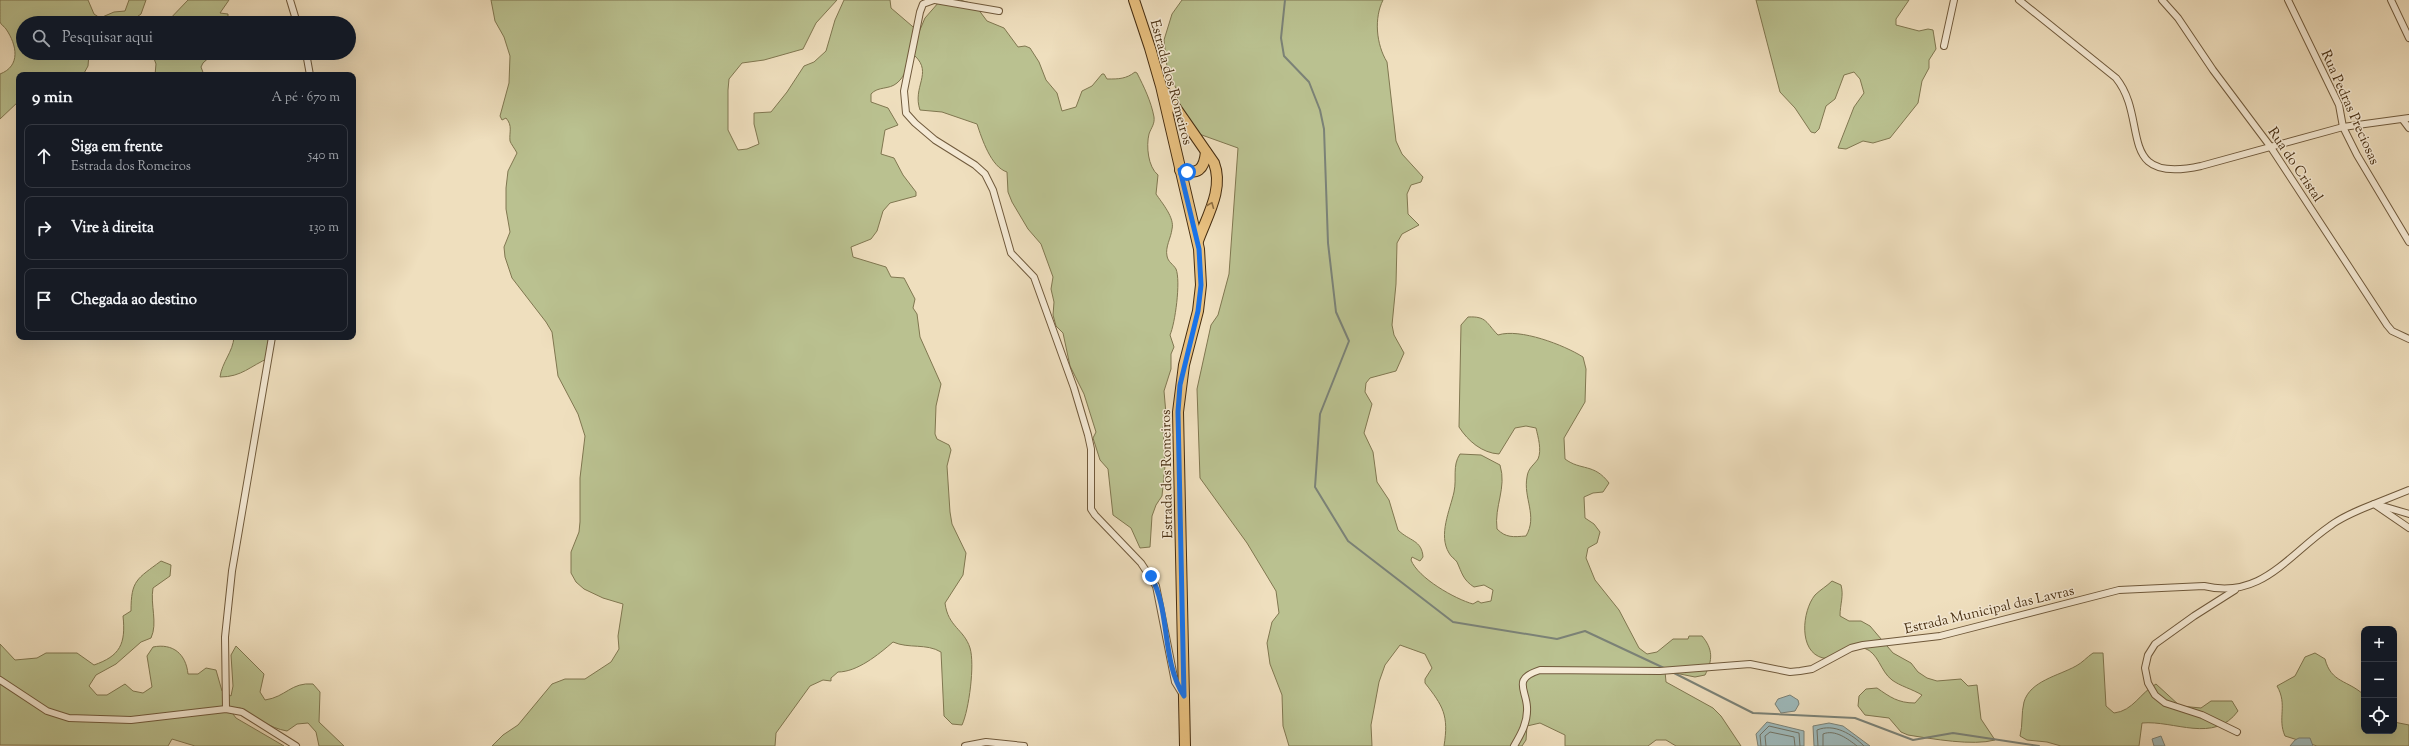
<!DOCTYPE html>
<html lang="pt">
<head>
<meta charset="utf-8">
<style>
	body { margin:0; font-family:"Sorts Mill Goudy",serif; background:#242831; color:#f1f3f6 }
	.controls { position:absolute; right:12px; bottom:12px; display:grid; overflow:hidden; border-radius:8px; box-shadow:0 4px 16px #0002 }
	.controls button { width:36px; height:36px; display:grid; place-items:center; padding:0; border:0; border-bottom:1px solid #363941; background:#171b24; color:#f1f3f6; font:20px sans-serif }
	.stop { position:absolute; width:12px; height:12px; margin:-9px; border:3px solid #1a73e8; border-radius:50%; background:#fff }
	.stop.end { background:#1a73e8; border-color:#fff; box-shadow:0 1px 4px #0008 }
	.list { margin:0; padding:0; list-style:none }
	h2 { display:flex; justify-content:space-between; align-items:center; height:52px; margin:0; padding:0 16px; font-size:17px }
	h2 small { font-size:13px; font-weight:400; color:#9ea1a6 }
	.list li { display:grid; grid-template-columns:26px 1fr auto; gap:12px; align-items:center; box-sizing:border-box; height:64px; margin:0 8px 8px; padding:0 8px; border:1px solid #363941; border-radius:8px }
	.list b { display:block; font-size:15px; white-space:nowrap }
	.list p { margin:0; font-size:13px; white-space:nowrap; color:#9ea1a6 }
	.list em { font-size:13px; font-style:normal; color:#9ea1a6 }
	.icon { flex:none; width:22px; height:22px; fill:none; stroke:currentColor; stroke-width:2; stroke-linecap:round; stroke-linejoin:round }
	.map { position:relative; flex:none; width:2409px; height:746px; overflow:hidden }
	.search { position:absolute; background:#171b24; box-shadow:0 4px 16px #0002; left:16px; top:16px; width:340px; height:44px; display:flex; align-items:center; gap:10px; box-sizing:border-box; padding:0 14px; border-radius:22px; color:#9ea1a6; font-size:15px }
	.panel { position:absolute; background:#171b24; box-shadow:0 4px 16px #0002; left:16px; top:72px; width:340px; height:268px; border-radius:8px }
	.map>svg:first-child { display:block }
	.green { fill:#bac190; stroke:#807750 }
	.water { fill:#9ebabc; stroke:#7b8277 }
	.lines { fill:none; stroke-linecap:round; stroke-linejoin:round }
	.shore { stroke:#727466; stroke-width:1 }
	.stream { stroke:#7b8277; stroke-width:2 }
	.street-casing { stroke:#705a3c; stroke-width:8 }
	.primary-casing { stroke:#462d10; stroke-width:12 }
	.street { stroke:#f5ead5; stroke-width:6 }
	.primary { stroke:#e8c07f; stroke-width:10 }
	.oneway { stroke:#8f6f42 }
	.route { stroke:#1a73e8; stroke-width:5 }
	.labels { text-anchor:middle; stroke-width:3; stroke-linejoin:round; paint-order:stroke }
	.street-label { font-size:14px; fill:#462d10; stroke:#f5ead5 }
</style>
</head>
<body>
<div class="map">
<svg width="2409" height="746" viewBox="0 0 2409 746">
	<rect width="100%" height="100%" fill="#efdfbe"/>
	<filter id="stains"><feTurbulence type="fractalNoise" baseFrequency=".005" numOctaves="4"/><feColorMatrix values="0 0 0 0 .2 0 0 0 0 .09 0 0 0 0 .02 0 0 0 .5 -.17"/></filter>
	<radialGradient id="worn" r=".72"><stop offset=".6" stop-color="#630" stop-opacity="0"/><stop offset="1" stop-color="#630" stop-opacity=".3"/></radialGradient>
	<g class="green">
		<path d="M 0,0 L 88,0 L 94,14 L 100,18 L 114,12 L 125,11 L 129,0 L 146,0 L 141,14 L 134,19 L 135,23 L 23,23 L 23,53 L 89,53 L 88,66 L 83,75 L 19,75 L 19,101 L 0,119 L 0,74 C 21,66 17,45 6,29 C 5,27 1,25 0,22 C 0,17 0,6 0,0 Z"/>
		<polygon points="188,0 229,0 220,13 228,14 228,23 166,23"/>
		<path d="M 491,0 L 837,0 L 816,23 L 803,49 L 764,60 L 742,63 L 729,79 L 728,90 L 728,130 L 738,150 L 747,149 L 759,144 L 754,124 L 754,113 L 771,112 L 787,92 L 804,66 L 814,62 L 826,51 L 835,20 L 844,0 L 890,0 L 891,8 L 919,32 L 925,18 L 939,2 L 960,0 L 970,3 L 978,9 L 987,21 L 1004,28 L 1018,47 L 1025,46 L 1030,48 L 1039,62 L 1046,80 L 1057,93 L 1062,111 L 1076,107 L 1082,91 L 1092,86 L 1102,74 L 1104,74 L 1107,79 C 1119,79 1126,79 1135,72 L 1137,73 C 1144,87 1151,101 1154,117 C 1155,124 1151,128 1149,134 C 1146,146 1148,167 1158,175 L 1156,194 C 1162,203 1175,218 1172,229 C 1171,238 1165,247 1167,256 C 1168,262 1173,264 1176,269 C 1181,281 1175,324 1170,335 L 1174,347 L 1171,354 L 1171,369 L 1164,391 L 1166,414 L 1163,426 L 1165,466 L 1162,496 L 1156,505 L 1152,516 L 1150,547 L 1140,548 L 1131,528 L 1113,515 L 1108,469 L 1100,460 L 1093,438 L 1096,432 L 1084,394 L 1070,366 L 1063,333 L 1056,326 L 1053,315 L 1054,302 L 1051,289 L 1053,277 L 1041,244 L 1028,229 L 1012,202 L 1008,192 L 1007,172 C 991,167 982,139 977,124 L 942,112 L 920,110 C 912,87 933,73 915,56 C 907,63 906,76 897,83 C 889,90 878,86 871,94 L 871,102 L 888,108 L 898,125 L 885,130 L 881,154 L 894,158 L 903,175 L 916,192 L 916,196 L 890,203 L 883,211 L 877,231 L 871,239 L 851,247 L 853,257 L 886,267 L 891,277 L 904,278 L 915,299 L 913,308 L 917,314 L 920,337 L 941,384 L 936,406 L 935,434 L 937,439 L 949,445 L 951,450 L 947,466 L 950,512 L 952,524 L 966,553 L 963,575 L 945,603 C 948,627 964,629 970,648 C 975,664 969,710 962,725 L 952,724 L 944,716 L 941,652 C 926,643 909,649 893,642 C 878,655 857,672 838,672 L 831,678 L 831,681 L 823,680 L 810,686 L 776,733 L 775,746 L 492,746 L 503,735 L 518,725 L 552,684 L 565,679 L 585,679 L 611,662 L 619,649 L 618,636 L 623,604 L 603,598 L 584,589 L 576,582 L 571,573 L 571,552 L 579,532 L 580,522 L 580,478 L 585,436 L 578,414 L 558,376 L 552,332 L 546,322 L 512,278 L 505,257 L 504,247 L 510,232 L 506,209 L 506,188 L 508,171 L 517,153 C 515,149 511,144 510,141 C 509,132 513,126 506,118 L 502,120 L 500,116 L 509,83 L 510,56 L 504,37 L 495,21 Z"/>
		<path d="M 1182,0 L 1383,0 C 1374,18 1376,44 1387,62 L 1396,141 L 1402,154 L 1423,177 L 1421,182 L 1411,185 L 1407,194 L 1408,214 L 1419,225 L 1402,234 L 1397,243 L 1396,284 L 1392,325 L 1394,335 L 1404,353 L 1396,371 L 1370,378 L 1366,383 L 1365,392 L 1372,404 L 1364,433 L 1373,452 L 1377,482 L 1389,500 L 1398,530 C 1409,541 1422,540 1423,557 L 1420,561 L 1412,557 L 1411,560 C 1418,578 1455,599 1473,604 L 1478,601 L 1481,603 L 1491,601 L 1493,590 L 1484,585 L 1474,587 C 1463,580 1462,573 1457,562 C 1455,559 1451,557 1449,553 C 1438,535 1450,510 1454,492 C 1457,478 1452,466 1460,454 L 1481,455 L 1500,465 C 1507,488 1494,506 1497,529 C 1506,538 1513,537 1526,536 C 1538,516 1523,498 1527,477 C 1528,468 1534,465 1538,459 C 1542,450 1538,437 1536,428 L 1526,426 L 1515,428 L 1499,454 C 1482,453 1468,441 1459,427 L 1461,325 L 1468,317 C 1487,316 1486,323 1498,335 C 1520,328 1564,345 1583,357 L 1586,369 L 1585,402 L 1564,438 L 1565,459 C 1581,471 1594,463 1609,483 L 1603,492 L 1593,493 L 1584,497 L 1585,518 L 1594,524 L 1600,532 L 1597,543 L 1588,548 L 1586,558 L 1595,580 L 1619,610 L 1639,648 L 1647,654 L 1657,652 L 1673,639 L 1688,639 L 1689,636 L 1702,636 C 1713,649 1713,660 1705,675 L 1695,677 L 1665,671 L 1666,682 L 1713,708 L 1721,716 L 1741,746 L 1676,746 L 1666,740 L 1656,740 L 1648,746 L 1565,746 L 1565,735 L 1540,723 L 1527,726 L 1526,740 L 1522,746 L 1444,746 C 1449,715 1443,706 1425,683 L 1425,679 L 1432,668 L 1425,654 L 1400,645 L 1385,665 L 1379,682 L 1371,725 L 1372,746 L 1289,746 L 1283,726 L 1282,695 L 1270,664 L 1267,643 L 1272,622 L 1279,613 L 1276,591 L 1247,543 L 1200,478 L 1197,389 L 1211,325 L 1218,315 L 1229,274 L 1238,148 L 1199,134 L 1179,117 L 1177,91 L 1167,67 L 1164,40 L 1172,14 Z"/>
		<polygon points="1756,0 1909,0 1896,19 1896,25 1919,31 1928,29 1933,30 1936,49 1929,60 1929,68 1922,81 1918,103 1890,138 1873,143 1863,141 1846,149 1838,148 1854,107 1864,93 1860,79 1854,72 1844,75 1835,99 1826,106 1819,129 1815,133 1811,132 1795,108 1780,92"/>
		<polygon points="152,53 214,53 203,63 201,67 204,75 155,75 156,64"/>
		<path d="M 234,337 L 274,337 L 269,358 C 250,366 242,377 220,377 C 222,362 233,352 234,337 Z"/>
		<path d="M 161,561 L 171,565 L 170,576 L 153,588 C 150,605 158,623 151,638 L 141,642 L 116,664 L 96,675 L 89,686 L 97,695 L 107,695 L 125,684 L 133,691 L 143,693 L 152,687 L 147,656 L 153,647 C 173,643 186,654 188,674 L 198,674 L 206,668 L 216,670 L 222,691 L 231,696 L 233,686 L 231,655 L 236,646 L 264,674 L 260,692 L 265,700 C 286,697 291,682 313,684 L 320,692 L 319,722 L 344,746 L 319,746 L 316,732 L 308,723 L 297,724 L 287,731 C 269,728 256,717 240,708 L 230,710 L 236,718 L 284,746 L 195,746 L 172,739 L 168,746 L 0,745 L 0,644 L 15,660 L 37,658 L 46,653 L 77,653 L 94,665 C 120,656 126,644 123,616 L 131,611 C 131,580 137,579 161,561 Z"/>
		<path d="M 1832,581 L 1841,585 C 1844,596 1840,604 1840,616 L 1849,621 L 1861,621 L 1870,626 L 1893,653 L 1911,663 L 1918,672 L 1927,678 L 1937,681 L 1961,679 L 1968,686 L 1977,685 L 1981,719 L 1995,740 C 1973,746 1933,739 1908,735 L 1901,732 L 1889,718 L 1865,715 L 1858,706 L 1859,696 L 1866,689 L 1877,688 C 1890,697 1898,703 1915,703 L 1922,695 C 1912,689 1900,686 1892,680 C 1880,671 1879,653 1864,648 C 1849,644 1838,662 1823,658 C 1798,652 1802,611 1815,595 C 1820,590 1827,586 1832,581 Z"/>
		<path d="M 2093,653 L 2103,653 L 2106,706 L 2114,713 C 2133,711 2140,693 2156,684 L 2180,706 L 2201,708 L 2211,701 L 2232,701 L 2238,711 C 2214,744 2174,720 2142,723 L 2139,746 L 2061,746 L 2047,742 L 2027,740 L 2020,736 C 2023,725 2021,713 2024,702 C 2030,681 2058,676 2076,666 C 2082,663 2087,657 2093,653 Z"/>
		<path d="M 2315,653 L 2325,659 C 2331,683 2348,680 2364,695 L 2364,731 L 2394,731 L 2394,722 L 2409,725 L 2409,746 L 2317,746 L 2285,736 C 2277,718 2288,705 2277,686 L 2295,676 L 2305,657 Z"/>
	</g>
	<g class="water">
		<polygon points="1790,695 1798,700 1799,704 1795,711 1781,713 1775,704 1778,699"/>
		<polygon points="1767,722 1804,731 1804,746 1758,746 1756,734"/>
		<polygon points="1829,723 1843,726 1870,746 1814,746 1813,726"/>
		<polygon points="2161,736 2165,746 2154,746 2152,739"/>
		<polygon points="2299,738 2310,738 2313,746 2290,746 2295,740"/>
	</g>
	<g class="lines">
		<g class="shore">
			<polyline points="1761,746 1760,735 1769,726 1799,733 1800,746"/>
			<polyline points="1766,746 1765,736 1770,732 1794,737 1795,746"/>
			<path d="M 1818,746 L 1817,730 C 1834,723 1852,734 1864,746"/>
			<path d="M 1823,746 L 1823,734 C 1835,729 1848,739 1857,746"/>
		</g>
		<g class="stream">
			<polyline points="1285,0 1281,38 1284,56 1309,82 1320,110 1324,129 1328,243 1336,312 1349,341 1320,414 1315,487 1348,541 1453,622 1557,639 1585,631 1664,668"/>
			<polyline points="1672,672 1753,713 1855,718 1913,740 1953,733 2039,746"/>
		</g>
		<defs>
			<g id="street">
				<polyline points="290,0 297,23"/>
				<polyline points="934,0 923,4 920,12 904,91 906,113 915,123 935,140 975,165 985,174 993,190 1011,253 1034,277 1074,388 1088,435 1091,449 1091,509 1095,515 1141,563 1156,586 1175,682 1183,695"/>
				<polyline points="935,0 999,11"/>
				<path d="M 2019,0 L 2116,78 C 2150,120 2114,185 2201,166 L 2343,127 L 2409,118"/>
				<polyline points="2162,0 2178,18 2213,70 2270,146 2387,325 2392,331 2409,339"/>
				<polyline points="2288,0 2339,105 2343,127 2357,155 2409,242"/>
				<polyline points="2391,0 2409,38"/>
				<polyline points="1944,46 1954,0"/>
				<polyline points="306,53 310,75"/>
				<polyline points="2403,120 2409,128"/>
				<polyline points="2374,504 2409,490"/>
				<polyline points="2379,505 2409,514"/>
				<polyline points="2235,590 2194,616 2155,644 2148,655 2145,668 2148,683 2155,695 2165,703 2202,715 2237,732"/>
				<polyline points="0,680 47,711 69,718 131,720 226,709 242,712 296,746"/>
				<polyline points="226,709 225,637 232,571 272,337"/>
				<polyline points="965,746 986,742 1024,746"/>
				<path d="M 1514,746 C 1521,734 1528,722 1527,707 C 1526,689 1512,679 1540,670 L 1660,671 L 1750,664 L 1790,672 L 1800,671 L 1812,669 L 1851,648 L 1863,645 L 1940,636 L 2119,590 L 2204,586 C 2261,600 2288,555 2330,526 C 2343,516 2359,510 2374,504 L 2409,528"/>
			</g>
			<g id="primary">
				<polyline points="1134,0 1150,48 1161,86 1199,249 1201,285 1198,311 1184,365 1178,412 1185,746"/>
				<path d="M 1164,91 L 1214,163 C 1224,189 1207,216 1198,241"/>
				<path d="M 1180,170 C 1198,175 1204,170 1206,152"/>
			</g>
		</defs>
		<use href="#street" class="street-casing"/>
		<use href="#primary" class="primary-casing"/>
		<use href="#street" class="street"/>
		<use href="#primary" class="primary"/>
	</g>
	<defs><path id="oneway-chevron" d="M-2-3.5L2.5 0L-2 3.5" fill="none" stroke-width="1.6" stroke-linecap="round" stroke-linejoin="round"/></defs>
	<use class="oneway" href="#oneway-chevron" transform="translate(1211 205) rotate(-68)"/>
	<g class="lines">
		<path class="route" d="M 1151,576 C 1171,613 1161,660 1184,696 L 1178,412 L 1180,385 L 1198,311 L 1201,285 L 1199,249 L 1180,170 L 1187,172"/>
	</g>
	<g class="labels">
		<g class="street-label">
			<text transform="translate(1172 82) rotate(75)" y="5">Estrada dos Romeiros</text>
			<text transform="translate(2351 107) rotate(66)" y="5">Rua Pedras Preciosas</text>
			<text transform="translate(2296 164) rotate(56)" y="5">Rua do Cristal</text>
			<text transform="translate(1166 474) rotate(-91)" y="5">Estrada dos Romeiros</text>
			<text transform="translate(1989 609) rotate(-13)" y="5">Estrada Municipal das Lavras</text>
		</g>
	</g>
	<rect width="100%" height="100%" filter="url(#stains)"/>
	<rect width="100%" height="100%" fill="url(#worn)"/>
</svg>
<div class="controls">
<button>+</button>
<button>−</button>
<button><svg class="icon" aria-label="locate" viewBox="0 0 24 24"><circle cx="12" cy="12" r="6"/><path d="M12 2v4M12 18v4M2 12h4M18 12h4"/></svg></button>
</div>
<div class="stop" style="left:1187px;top:172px"></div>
<div class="stop end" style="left:1151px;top:576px"></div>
<div class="search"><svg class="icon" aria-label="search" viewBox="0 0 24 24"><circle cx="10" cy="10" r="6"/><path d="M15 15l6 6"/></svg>Pesquisar aqui</div>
<section class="panel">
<h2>9 min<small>A pé · 670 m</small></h2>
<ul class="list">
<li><svg class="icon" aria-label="ahead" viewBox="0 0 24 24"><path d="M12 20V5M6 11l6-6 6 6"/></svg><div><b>Siga em frente</b><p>Estrada dos Romeiros</p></div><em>540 m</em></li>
<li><svg class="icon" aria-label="right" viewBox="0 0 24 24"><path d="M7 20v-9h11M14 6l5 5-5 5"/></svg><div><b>Vire à direita</b></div><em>130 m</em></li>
<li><svg class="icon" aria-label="arrive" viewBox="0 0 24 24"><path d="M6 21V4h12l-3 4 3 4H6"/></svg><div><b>Chegada ao destino</b></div></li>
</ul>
</section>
</div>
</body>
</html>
